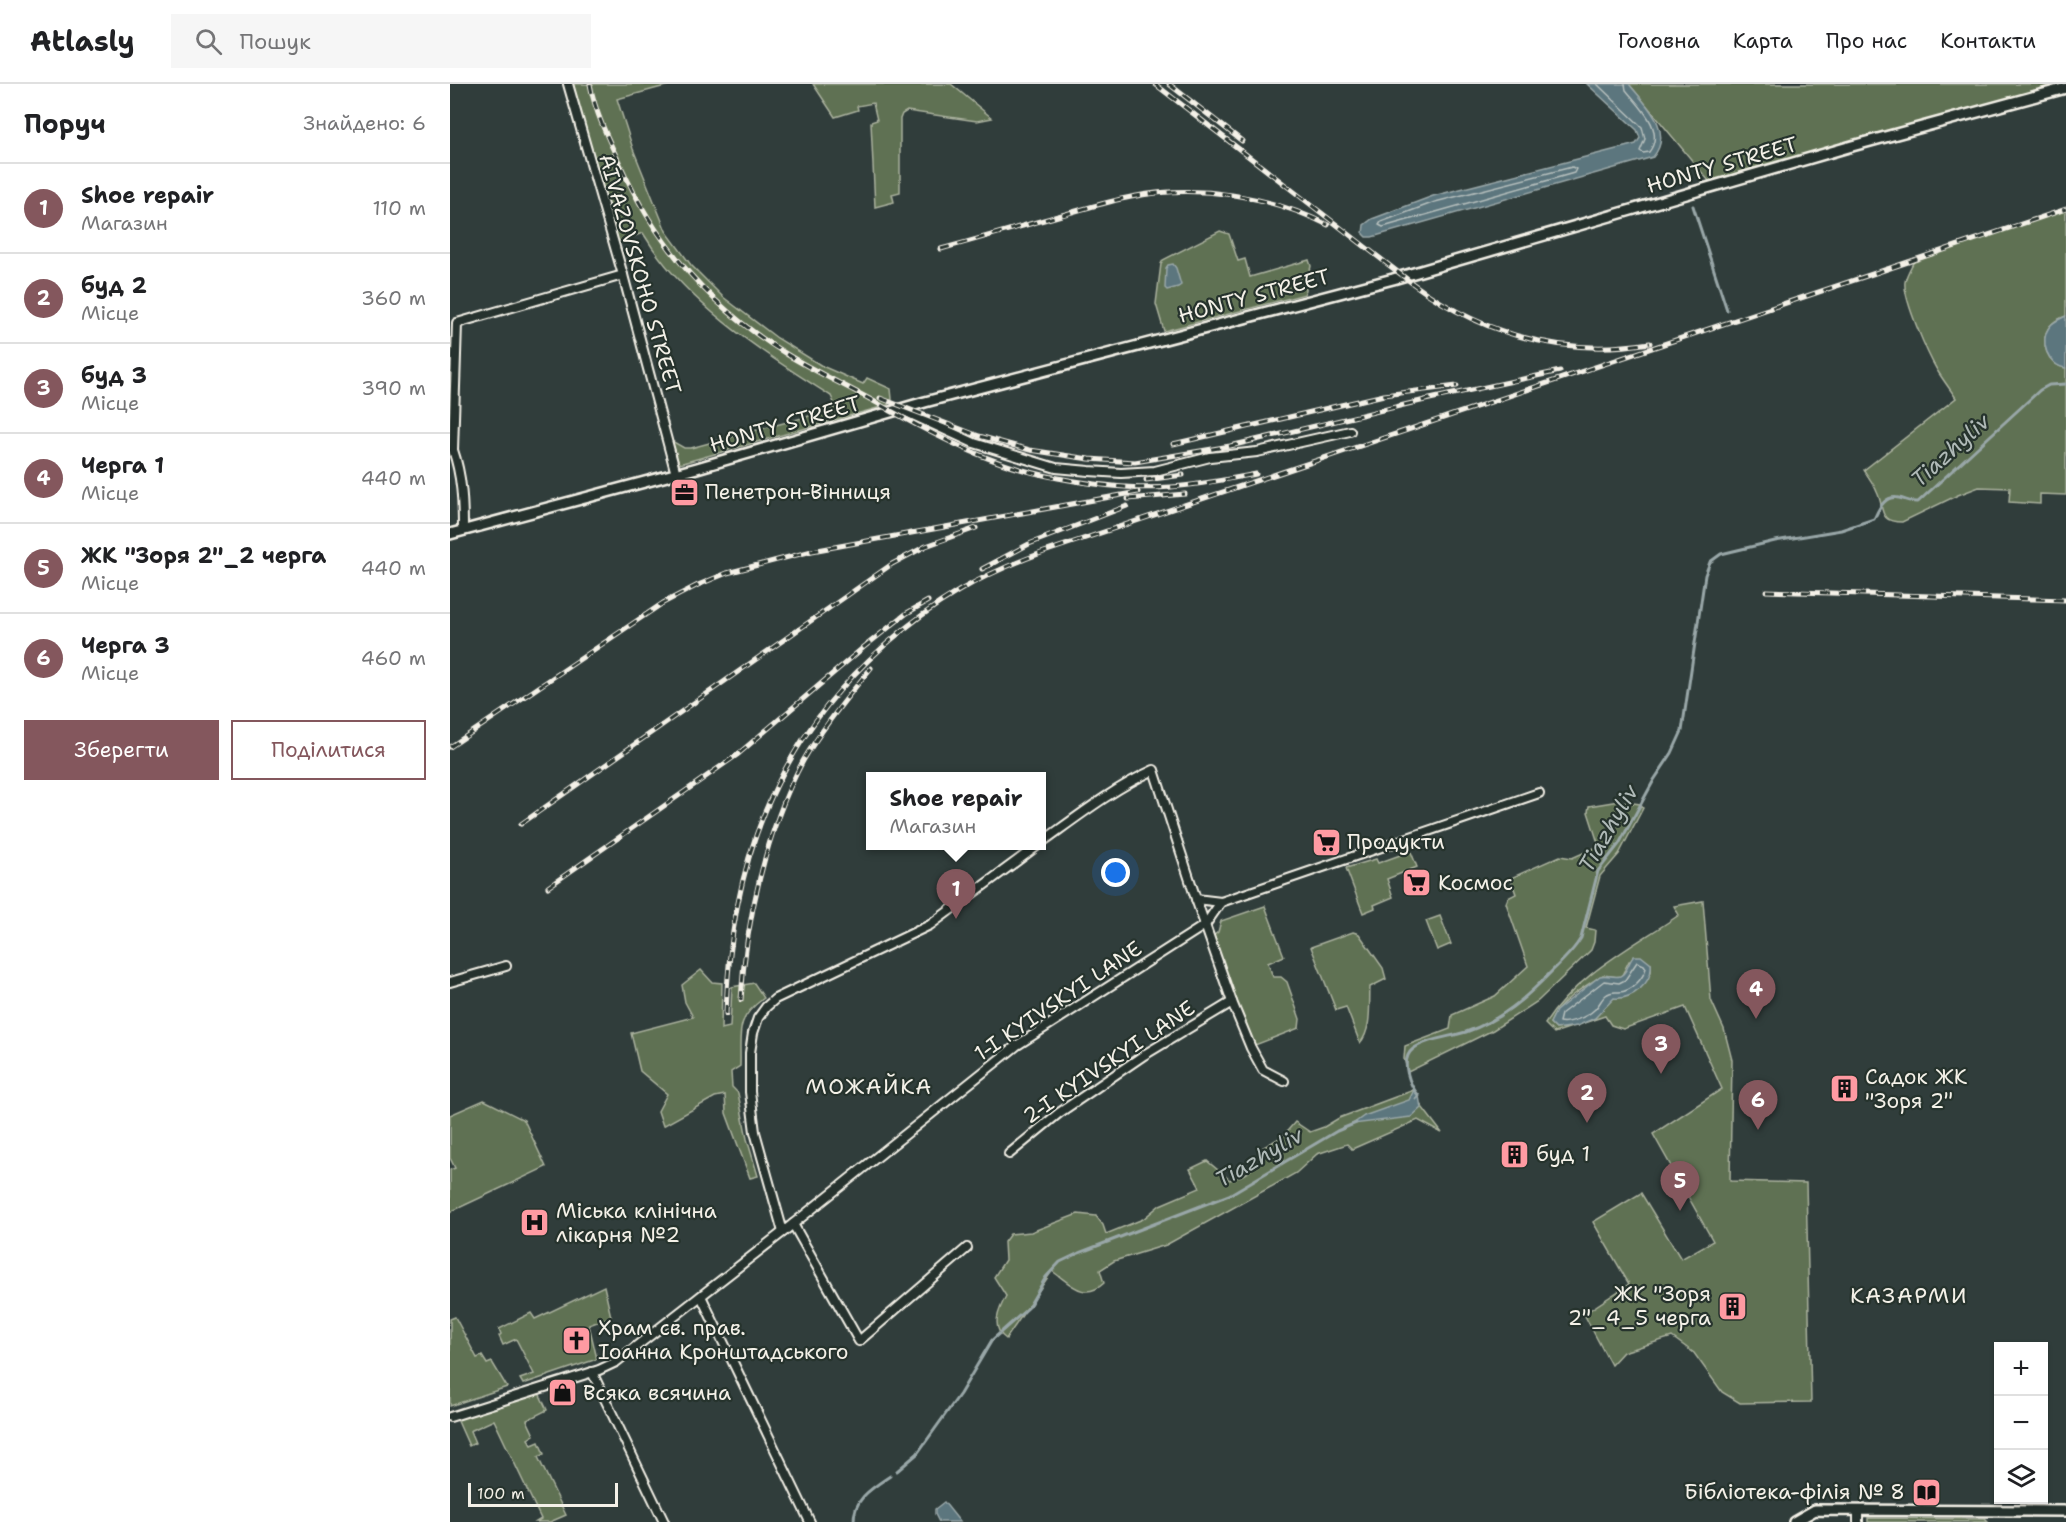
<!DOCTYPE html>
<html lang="uk">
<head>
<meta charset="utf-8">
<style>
	body { margin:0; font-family:"Shantell Sans",sans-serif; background:#f6f6f6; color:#202124 }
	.controls { position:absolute; right:18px; bottom:18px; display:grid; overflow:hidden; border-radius:0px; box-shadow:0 2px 4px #0004 }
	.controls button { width:54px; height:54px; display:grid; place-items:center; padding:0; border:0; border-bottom:2px solid #e0e0e0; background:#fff; color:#202124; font:30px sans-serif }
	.scale { position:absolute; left:18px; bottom:15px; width:150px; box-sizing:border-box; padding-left:6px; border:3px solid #f4f1e8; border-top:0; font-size:16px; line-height:21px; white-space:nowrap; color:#f4f1e8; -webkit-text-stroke:4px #26332d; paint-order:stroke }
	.you { position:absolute; left:666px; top:789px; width:21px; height:21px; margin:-15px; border:4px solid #fff; border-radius:50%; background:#1a73e8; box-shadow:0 0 0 9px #1a73e833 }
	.badge { display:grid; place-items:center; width:39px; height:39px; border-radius:50%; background:#84575d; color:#fff; font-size:20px; font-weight:700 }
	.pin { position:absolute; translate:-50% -50px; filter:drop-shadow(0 2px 3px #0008) }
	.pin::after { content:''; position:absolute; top:32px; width:21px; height:18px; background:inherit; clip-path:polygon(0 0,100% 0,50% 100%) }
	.popup { position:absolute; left:416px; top:688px; width:180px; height:78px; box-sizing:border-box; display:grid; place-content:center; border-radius:0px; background:#fff; filter:drop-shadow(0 2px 4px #0005); font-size:20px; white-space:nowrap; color:#757577 }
	.popup b { font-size:22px; color:#202124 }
	.popup::after { content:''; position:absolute; left:50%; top:100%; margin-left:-12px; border:12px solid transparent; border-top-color:#fff }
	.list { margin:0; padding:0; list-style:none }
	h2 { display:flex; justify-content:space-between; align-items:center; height:78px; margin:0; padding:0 24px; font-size:26px }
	h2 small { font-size:20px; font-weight:400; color:#757577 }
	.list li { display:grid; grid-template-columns:39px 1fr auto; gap:18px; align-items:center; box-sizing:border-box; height:90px; padding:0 24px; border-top:2px solid #e0e0e0 }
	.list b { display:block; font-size:22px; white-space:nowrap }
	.list p { margin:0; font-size:20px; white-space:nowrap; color:#757577 }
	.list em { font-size:20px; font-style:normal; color:#757577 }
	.actions { display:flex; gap:12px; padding:18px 24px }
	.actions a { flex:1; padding:14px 0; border:2px solid #84575d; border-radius:0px; text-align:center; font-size:21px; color:#84575d }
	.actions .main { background:#84575d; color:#fff }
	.icon { flex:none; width:33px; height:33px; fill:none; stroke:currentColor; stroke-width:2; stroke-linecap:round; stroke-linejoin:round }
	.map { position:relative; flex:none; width:1616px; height:1438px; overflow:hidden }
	header { display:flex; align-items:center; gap:36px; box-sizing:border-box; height:84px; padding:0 30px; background:#fff; border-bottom:2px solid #e0e0e0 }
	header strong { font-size:28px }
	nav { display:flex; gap:33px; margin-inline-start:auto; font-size:21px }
	.search { width:420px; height:54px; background:#f6f6f6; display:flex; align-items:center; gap:15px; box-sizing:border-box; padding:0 21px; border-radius:0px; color:#757577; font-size:22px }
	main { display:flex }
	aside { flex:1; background:#fff }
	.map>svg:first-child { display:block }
	.green { fill:#5f7153; stroke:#aab19e; stroke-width:1.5; fill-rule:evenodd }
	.water { fill:#5c767e; stroke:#99a7a8; stroke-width:1.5 }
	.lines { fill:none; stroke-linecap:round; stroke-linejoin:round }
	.shore { stroke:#b7c0be; stroke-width:1.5 }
	.stream { stroke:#99a7a8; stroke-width:3 }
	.minor-casing { stroke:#f4f1e8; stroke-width:12 }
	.tertiary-casing { stroke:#f4f1e8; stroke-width:14 }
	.minor { stroke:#26332d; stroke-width:8 }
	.tertiary { stroke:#26332d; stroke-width:9 }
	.rail-casing { stroke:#f4f1e8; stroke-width:5 }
	.rail { stroke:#26332d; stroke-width:3; stroke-dasharray:9; stroke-linecap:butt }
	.labels { text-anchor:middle; stroke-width:4.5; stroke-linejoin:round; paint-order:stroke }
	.street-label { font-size:21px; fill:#f4f1e8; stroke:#26332d }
	.poi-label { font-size:21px; fill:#f4f1e8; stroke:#26332d; text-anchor:start }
	.water-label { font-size:22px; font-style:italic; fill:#b0bab8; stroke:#26332d }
	.neighbourhood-label { font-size:22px; letter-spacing:1.5px; fill:#f4f1e8; stroke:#26332d }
</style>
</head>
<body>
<header>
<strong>Atlasly</strong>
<div class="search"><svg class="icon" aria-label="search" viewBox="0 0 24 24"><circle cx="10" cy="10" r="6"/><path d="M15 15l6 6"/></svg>Пошук</div>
<nav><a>Головна</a><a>Карта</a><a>Про нас</a><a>Контакти</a></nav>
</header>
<main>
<aside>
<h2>Поруч<small>Знайдено: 6</small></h2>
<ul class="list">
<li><span class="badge">1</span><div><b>Shoe repair</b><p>Магазин</p></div><em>110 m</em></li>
<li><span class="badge">2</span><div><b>буд 2</b><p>Місце</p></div><em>360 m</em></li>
<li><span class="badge">3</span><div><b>буд 3</b><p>Місце</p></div><em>390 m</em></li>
<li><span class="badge">4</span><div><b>Черга 1</b><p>Місце</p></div><em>440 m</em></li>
<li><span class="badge">5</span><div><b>ЖК &quot;Зоря 2&quot;_2 черга</b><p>Місце</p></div><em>440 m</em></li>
<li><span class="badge">6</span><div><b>Черга 3</b><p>Місце</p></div><em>460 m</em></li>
</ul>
<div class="actions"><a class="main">Зберегти</a><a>Поділитися</a></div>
</aside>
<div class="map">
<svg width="1616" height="1438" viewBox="0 0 1616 1438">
	<rect width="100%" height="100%" fill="#303d3b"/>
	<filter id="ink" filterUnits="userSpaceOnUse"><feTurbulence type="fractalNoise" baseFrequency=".0167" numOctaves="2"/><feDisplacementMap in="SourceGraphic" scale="12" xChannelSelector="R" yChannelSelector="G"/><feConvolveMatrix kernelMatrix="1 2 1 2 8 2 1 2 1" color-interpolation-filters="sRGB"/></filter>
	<g filter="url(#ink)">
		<g class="green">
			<path d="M 118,0 L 223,0 L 167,15 L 183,65 L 216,147 L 241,181 L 273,213 L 327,254 L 372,282 L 413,300 L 417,294 L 441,305 L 442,315 L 438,321 L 229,380 L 222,357 L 234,364 L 241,364 L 374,328 L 386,323 L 381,312 C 314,269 235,220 193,149 L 164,159 Z"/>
			<polygon points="363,0 501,0 542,34 527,37 457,27 452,30 450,35 450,108 442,110 444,118 425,123 421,38 427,36 423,19 407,22 408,26 385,33"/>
			<polygon points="1179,0 1616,0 1263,102"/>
			<path d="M 1616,125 L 1616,232 C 1610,234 1604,237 1600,242 C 1588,257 1598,282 1616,284 L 1616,411 L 1590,410 L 1590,420 L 1559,418 L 1560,404 L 1529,403 L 1508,411 L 1452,438 C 1427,438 1435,424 1427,408 C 1424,400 1418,393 1414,386 L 1506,314 C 1500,305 1493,296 1487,286 C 1478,271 1453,215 1455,198 C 1456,191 1461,183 1464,177 Z"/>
			<polygon points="770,147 779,150 788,177 795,175 800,193 859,176 861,182 855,210 714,247 706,220 711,180 713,176"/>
			<polygon points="1169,717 1190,720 1193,724 1169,770 1150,792 1136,844 1145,846 1144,858 1141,866 1088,917 1043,946 958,988 954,975 955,962 1000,945 1002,931 1045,912 1078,882 1056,819 1058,814 1066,810 1061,796 1063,793 1110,772 1122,774 1149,762 1138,728 1139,722"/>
			<polygon points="956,764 961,768 967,783 937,795 943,813 924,821 925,824 913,829 896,784 926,775 928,779 953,770 952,765"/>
			<path d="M 1253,817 L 1261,916 L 1274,945 L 1282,976 L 1280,1097 L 1356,1099 L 1361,1318 L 1290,1319 L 1272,1308 L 1244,1269 L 1222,1253 L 1173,1268 L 1161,1281 L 1134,1230 L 1179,1200 L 1143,1138 L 1191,1109 L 1231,1175 L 1263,1157 L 1203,1050 L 1272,1005 L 1235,923 L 1173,945 L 1161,941 L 1155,932 L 1104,949 L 1095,940 C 1126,891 1182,863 1229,831 L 1224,822 ZM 1179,877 L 1201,880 L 1201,888 L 1169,914 L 1164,913 L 1145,934 L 1127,942 L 1106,945 L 1100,939 C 1109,917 1133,903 1153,891 L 1169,893 L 1172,891 Z"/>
			<polygon points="815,822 834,872 818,879 823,893 831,893 837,898 850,935 849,944 805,961 800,959 763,852 768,848 771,837"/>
			<polygon points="990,832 1001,860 987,866 976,837"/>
			<path d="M 903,848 L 909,850 L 933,884 L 936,895 L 920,903 C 919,920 922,946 910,959 L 896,923 L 886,926 L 861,863 Z"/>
			<path d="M 251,886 L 262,898 L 272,899 L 271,945 L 280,943 L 282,903 L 304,899 L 314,914 C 284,936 291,948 290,982 L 281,988 L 282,1003 L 288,1009 L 297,1055 L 308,1092 L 300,1094 L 276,1029 L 275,1011 L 265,1013 L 213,1042 L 208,1027 L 217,1010 L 190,987 L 181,949 L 243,933 L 235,918 L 232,901 Z"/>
			<path d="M 964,1006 L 969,1012 L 969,1019 L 992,1049 L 968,1036 L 902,1065 L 897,1060 L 867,1070 L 846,1089 L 716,1161 L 664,1177 L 650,1186 L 654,1199 C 634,1218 620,1199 602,1187 L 556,1255 C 540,1244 549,1225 556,1212 L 544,1193 L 555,1176 L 554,1158 L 560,1150 L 581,1148 L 628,1130 L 646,1132 L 653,1141 L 656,1150 L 693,1135 L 710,1121 L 750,1104 L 740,1085 L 757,1077 L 780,1096 L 797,1089 L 810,1077 L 812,1064 L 833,1052 L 845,1038 L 860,1048 L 874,1043 L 889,1034 Z"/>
			<polygon points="34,1016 74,1036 96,1083 0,1128 0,1086 5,1084 0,1074 0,1031"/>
			<polygon points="154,1202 161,1233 139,1241 147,1275 73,1300 70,1295 84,1290 66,1255 53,1261 49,1252 51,1250 49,1245 81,1229 85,1235"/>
			<polygon points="5,1233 27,1274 32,1272 37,1280 42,1278 57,1303 0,1322 0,1235"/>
			<polygon points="89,1309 97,1326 77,1336 84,1351 78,1355 82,1361 89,1358 94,1370 88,1373 116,1431 100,1438 86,1438 91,1435 44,1336 20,1347 25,1359 19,1362 7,1335"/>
			<polygon points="1418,1434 1535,1435 1538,1438 1418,1438"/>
		</g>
		<g class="water">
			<path d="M 1137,0 L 1179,0 C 1195,20 1225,47 1203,73 L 922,153 L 916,153 L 913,150 L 914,141 L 922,135 L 983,112 L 1186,60 L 1190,54 L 1187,46 Z"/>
			<polygon points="723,180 726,184 731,201 728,203 717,206 715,204 716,184 718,181"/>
			<path d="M 1616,232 L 1616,284 C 1598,282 1588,257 1600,242 C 1604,237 1610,235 1616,232 Z"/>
			<path d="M 1184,872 L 1191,872 L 1201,880 C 1203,899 1182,916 1164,914 L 1145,934 L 1127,942 L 1106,945 L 1100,939 L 1106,927 L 1150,892 C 1157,890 1164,894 1170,892 C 1178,889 1178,877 1184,872 Z"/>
			<polygon points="964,1006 969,1012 971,1024 961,1033 903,1040 914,1032 959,1016"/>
			<polygon points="494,1418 510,1438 489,1438 485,1430 485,1425"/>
		</g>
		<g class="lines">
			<g class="shore">
				<path d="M 1147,0 L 1192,43 L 1195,55 L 1190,67 L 1193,69 L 1199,68 C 1216,46 1189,22 1176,6 L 1175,0"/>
				<polygon points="1122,83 1126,85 1124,89 933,143 929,141 931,138 985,118"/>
				<path d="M 1187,878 L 1194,881 L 1196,884 C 1193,895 1181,908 1169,908 C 1164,908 1161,907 1156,911 C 1151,915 1149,922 1144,926 C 1137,933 1119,940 1109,938 L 1111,930 L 1154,897 L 1169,899 L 1175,896 Z"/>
			</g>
			<g class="stream">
				<polyline points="1243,122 1277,226"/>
				<path d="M 966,1015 L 969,1012 C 960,1002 949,976 963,965 C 976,955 1000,953 1016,948 C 1051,936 1076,914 1102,887 C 1111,878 1120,870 1127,860 L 1131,854 L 1148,787 L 1169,760 L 1204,696 L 1222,669 L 1232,647 L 1255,491 L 1260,478 L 1271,470 L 1325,457 L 1391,446 L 1424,435 C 1429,425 1434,411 1449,414 C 1456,415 1460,419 1468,418 L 1590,306 L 1599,301 L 1616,300"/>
				<polyline points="447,1387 467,1370 510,1310 542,1256 578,1224 596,1193 610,1178 629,1169 779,1111 887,1047 906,1039"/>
				<path d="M 404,1438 C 403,1415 422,1404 440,1392"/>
			</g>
			<defs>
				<g id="minor">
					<polyline points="118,0 173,191 226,390"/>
					<polyline points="450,325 524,359 606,384 639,387 671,389 705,387 760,373 807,368 900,347"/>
					<path d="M 13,446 C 13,418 12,392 3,366 L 7,239 L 173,191"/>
					<path d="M 592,758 C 627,733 664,704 704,686 L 746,815 L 782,918 L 801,964 L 813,986 L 834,997"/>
					<polyline points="746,815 771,818"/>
					<polyline points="0,898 56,882"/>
					<polyline points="559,1070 609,1029 694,971 782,918"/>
					<polyline points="343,1140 409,1257 517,1164"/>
					<polyline points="333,1148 305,1048 300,1008 300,969 303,949 308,934 316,923 325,915 480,841 587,762"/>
					<polyline points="251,1212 360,1438"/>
					<polyline points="142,1288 214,1438"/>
					<polyline points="0,1333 149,1286 166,1278 333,1148 566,962 755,841 771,818 1089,709"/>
					<polyline points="1408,1426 1408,1438"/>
				</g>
				<g id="tertiary">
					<polyline points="0,450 247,384 475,318 943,195 1402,62 1616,4"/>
					<polyline points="1344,1438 1365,1426 1616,1427"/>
				</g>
			</defs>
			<use href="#minor" class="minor-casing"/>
			<use href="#tertiary" class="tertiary-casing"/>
			<use href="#minor" class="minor"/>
			<use href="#tertiary" class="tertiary"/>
			<defs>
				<g id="rail">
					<path d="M 140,0 C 145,28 158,55 170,80 C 206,161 262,225 338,271 C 371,291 407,307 441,327 C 493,356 549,384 608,394 C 645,401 684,406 721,403 C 749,401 779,395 806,390"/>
					<path d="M 705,0 L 962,199 C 1033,251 1113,273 1200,259"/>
					<polyline points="719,0 792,57"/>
					<path d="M 491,165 C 528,155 565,144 601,134 C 628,127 654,118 681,113 C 747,100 818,111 878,141"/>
					<polyline points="430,314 529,352 580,366 639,375 685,378 780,362 975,316 1110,287"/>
					<polyline points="723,360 934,311 1007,302"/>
					<polyline points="696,396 733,391"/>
					<polyline points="678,415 735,410"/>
					<polyline points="532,485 579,460 677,422"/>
					<polyline points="1316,507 1616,516"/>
					<polyline points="0,663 213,519 248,501 277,489 362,467 688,408"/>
					<polyline points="71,740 442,480 476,462 526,444"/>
					<polyline points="98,803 287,671 414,563 457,529 478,517"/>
					<path d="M 291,916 C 295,841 317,743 353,677 C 372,644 397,613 421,584"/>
					<path d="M 276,930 C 280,784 323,660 434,562 C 485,517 530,491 594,468 L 1616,125"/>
				</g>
			</defs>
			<use href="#rail" class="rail-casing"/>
			<use href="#rail" class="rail"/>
		</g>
	</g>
	<defs>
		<symbol id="office-square" viewBox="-11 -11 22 22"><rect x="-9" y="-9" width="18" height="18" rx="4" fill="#ff9aa2" stroke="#26332d"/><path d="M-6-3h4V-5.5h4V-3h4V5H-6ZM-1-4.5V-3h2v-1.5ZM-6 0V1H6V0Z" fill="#111"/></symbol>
		<symbol id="supermarket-square" viewBox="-11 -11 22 22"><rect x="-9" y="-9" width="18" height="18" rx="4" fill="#ff9aa2" stroke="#26332d"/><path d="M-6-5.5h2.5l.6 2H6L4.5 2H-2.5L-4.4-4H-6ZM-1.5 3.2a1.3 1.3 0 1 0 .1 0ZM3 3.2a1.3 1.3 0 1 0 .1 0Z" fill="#111"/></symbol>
		<symbol id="building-square" viewBox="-11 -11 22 22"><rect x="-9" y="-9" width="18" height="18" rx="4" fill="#ff9aa2" stroke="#26332d"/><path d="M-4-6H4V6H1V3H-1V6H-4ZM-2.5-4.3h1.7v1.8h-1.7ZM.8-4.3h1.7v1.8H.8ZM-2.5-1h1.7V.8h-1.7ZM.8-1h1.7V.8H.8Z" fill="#111"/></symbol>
		<symbol id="hospital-square" viewBox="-11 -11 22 22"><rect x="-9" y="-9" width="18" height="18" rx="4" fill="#ff9aa2" stroke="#26332d"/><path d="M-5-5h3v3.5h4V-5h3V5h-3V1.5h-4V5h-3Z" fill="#111"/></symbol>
		<symbol id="church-square" viewBox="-11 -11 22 22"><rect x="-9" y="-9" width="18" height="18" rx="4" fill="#ff9aa2" stroke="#26332d"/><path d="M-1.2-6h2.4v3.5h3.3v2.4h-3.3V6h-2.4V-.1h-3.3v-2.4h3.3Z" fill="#111"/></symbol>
		<symbol id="shop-square" viewBox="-11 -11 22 22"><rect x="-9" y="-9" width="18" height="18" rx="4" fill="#ff9aa2" stroke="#26332d"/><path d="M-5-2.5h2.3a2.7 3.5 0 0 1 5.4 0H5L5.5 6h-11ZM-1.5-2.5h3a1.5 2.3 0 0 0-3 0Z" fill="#111"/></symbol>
		<symbol id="library-square" viewBox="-11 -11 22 22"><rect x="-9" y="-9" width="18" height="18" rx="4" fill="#ff9aa2" stroke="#26332d"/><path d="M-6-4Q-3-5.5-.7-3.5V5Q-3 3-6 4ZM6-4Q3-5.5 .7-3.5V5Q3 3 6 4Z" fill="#111"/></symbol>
	</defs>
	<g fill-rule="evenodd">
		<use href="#office-square" x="218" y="392" width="33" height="33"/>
		<use href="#supermarket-square" x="860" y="742" width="33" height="33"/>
		<use href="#supermarket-square" x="950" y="782" width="33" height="33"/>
		<use href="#building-square" x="1378" y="988" width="33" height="33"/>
		<use href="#building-square" x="1048" y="1054" width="33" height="33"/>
		<use href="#hospital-square" x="68" y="1122" width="33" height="33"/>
		<use href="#building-square" x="1266" y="1206" width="33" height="33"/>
		<use href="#church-square" x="110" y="1240" width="33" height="33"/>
		<use href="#shop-square" x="96" y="1292" width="33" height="33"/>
		<use href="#library-square" x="1460" y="1392" width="33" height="33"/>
	</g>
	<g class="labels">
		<g class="street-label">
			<text transform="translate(1272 81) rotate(-16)" y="7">HONTY STREET</text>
			<text transform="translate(190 190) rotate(74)" y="7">AIVAZOVSKOHO STREET</text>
			<text transform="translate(804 212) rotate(-15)" y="7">HONTY STREET</text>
			<text transform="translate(335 340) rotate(-16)" y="7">HONTY STREET</text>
			<text transform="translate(608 917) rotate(-34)" y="7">1-I KYIVSKYI LANE</text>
			<text transform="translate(659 978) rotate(-34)" y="7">2-I KYIVSKYI LANE</text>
		</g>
		<g class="poi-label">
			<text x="255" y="415">Пенетрон-Вінниця</text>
			<text x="897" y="765">Продукти</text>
			<text x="988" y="806">Космос</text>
			<text x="1415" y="1000">Садок ЖК<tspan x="1415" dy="24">"Зоря 2"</tspan></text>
			<text x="1086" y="1077">буд 1</text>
			<text x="106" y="1134">Міська клінічна<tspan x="106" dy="24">лікарня №2</tspan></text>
			<text x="1261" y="1217" text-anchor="end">ЖК "Зоря<tspan x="1261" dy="24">2"_4_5 черга</tspan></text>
			<text x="148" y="1251">Храм св. прав.<tspan x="148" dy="24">Іоанна Кронштадського</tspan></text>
			<text x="133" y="1316">Всяка всячина</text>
			<text x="1455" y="1415" text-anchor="end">Бібліотека-філія № 8</text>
		</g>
		<g class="water-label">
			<text transform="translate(1500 366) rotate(-42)" y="8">Tiazhyliv</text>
			<text transform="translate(1158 744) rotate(-60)" y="8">Tiazhyliv</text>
			<text transform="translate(809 1073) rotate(-30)" y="8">Tiazhyliv</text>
		</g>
		<g class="neighbourhood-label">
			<text x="419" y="1010">МОЖАЙКА</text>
			<text x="1459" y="1219">КАЗАРМИ</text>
		</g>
	</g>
</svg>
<div class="controls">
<button>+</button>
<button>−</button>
<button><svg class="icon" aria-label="layers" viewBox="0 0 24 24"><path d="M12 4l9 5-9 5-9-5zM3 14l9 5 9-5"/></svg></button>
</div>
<div class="scale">100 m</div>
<div class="you"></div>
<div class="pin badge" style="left:506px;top:835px">1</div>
<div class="popup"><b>Shoe repair</b>Магазин</div>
<div class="pin badge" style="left:1137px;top:1039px">2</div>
<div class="pin badge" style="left:1211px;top:990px">3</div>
<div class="pin badge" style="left:1306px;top:935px">4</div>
<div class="pin badge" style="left:1230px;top:1127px">5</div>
<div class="pin badge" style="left:1308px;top:1046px">6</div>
</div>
</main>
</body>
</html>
